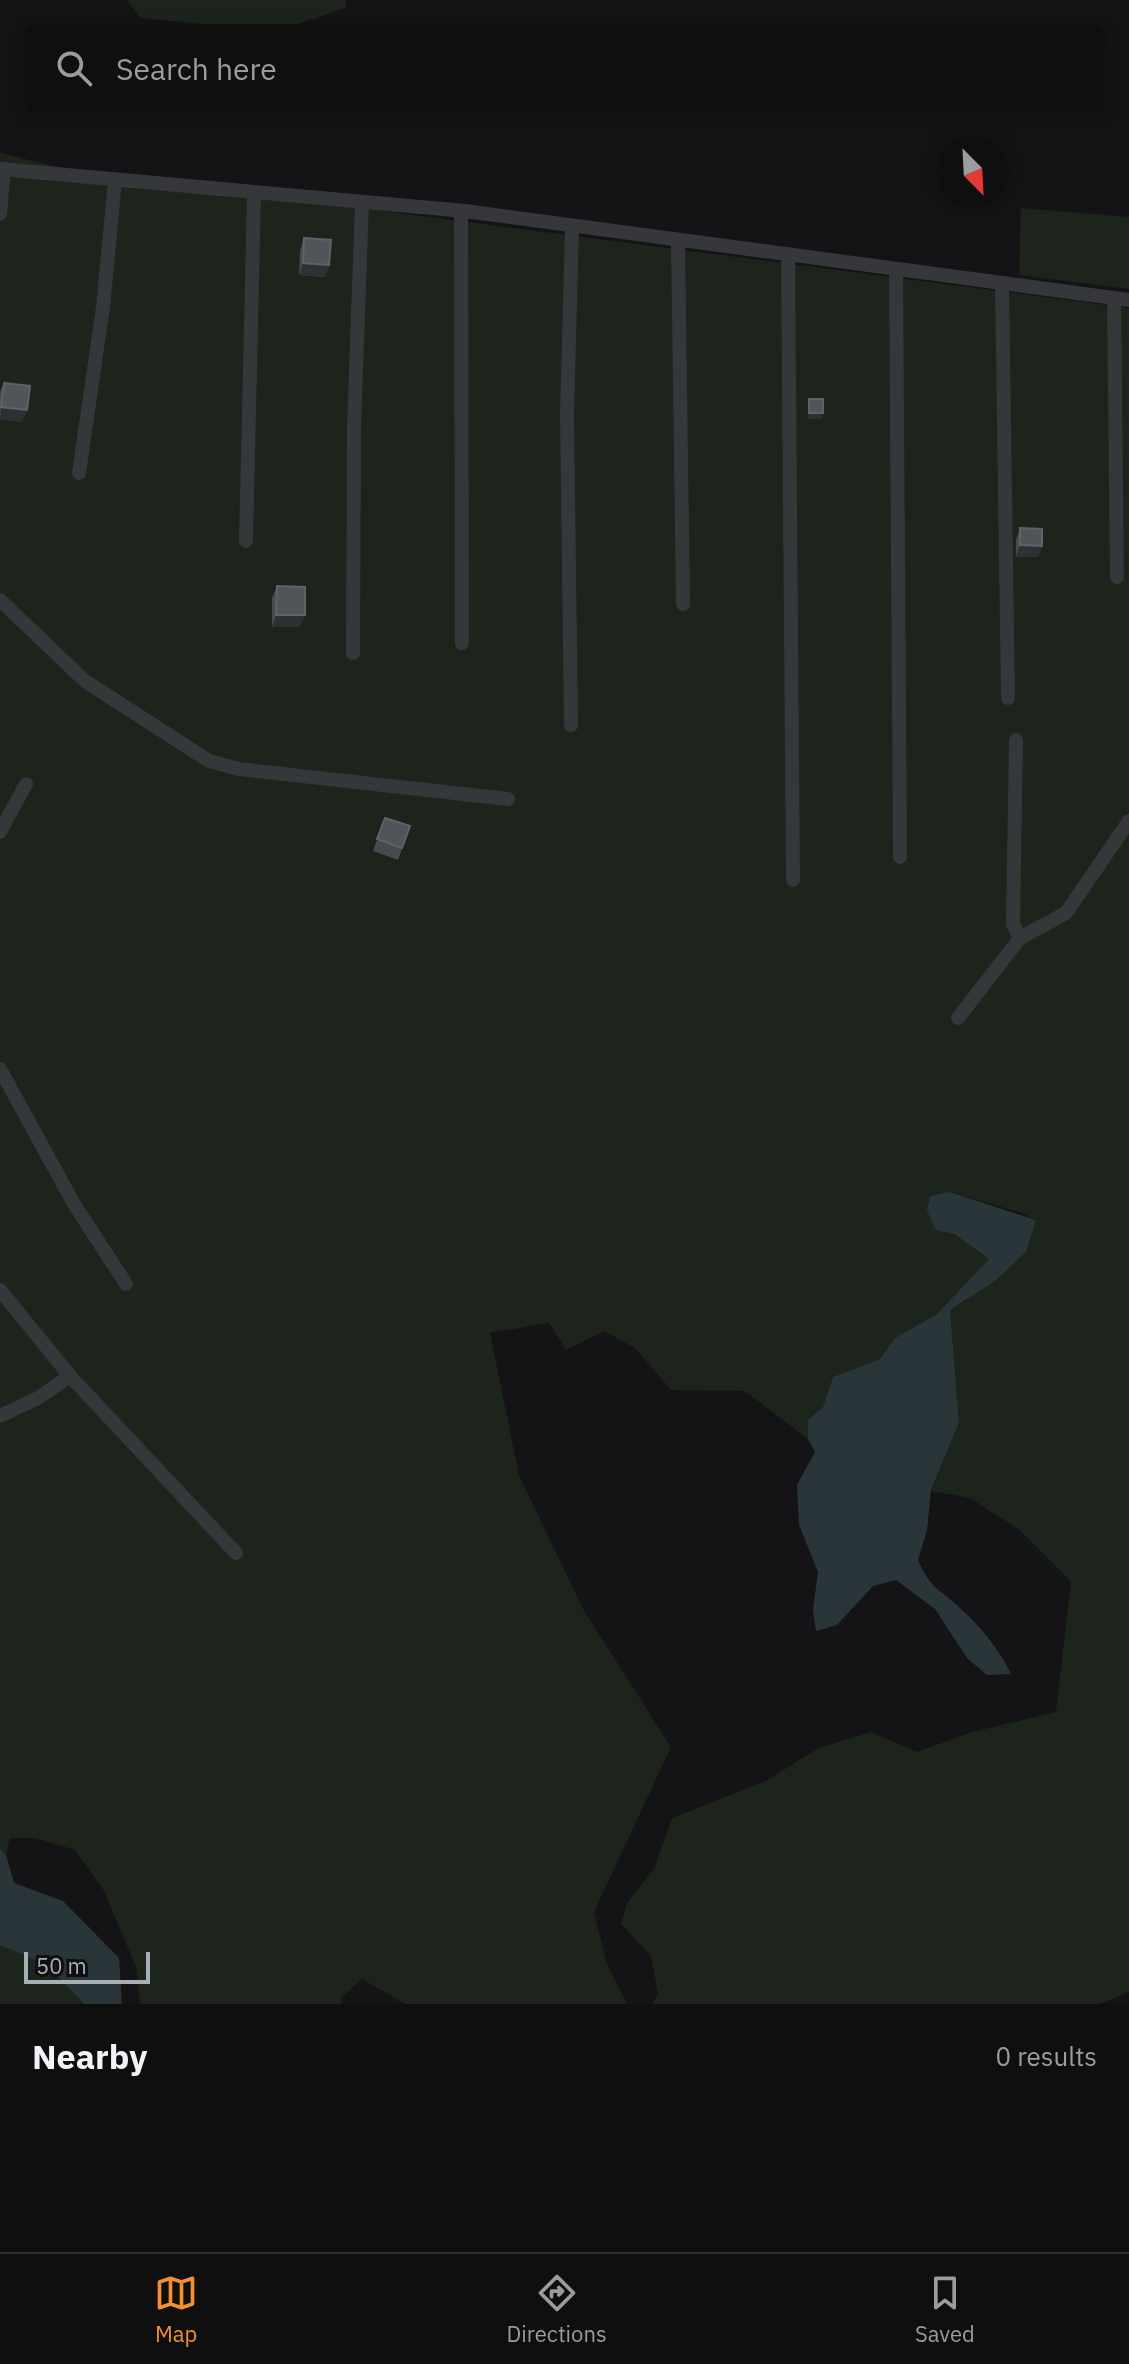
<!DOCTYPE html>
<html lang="en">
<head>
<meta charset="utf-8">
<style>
	body { margin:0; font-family:"IBM Plex Sans",sans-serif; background:#1d1d1e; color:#f1f3f6 }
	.compass { position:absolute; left:937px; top:136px; width:72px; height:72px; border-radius:50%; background:#0f0f10; box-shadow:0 4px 20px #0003; rotate:156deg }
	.scale { position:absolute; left:24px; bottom:20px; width:126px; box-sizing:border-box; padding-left:8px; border:4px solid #a6aeb6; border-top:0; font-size:22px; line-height:28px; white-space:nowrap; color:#a6aeb6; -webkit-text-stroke:6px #0f0f11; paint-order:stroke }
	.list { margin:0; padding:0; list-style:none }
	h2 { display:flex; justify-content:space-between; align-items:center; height:104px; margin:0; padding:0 32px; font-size:34px }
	h2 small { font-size:26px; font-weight:400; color:#9b9c9f }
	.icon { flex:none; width:44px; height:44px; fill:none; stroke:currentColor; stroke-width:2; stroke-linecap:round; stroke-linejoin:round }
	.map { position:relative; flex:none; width:1129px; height:2004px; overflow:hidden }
	.search { position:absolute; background:#0f0f10; box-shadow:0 4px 20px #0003; left:24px; right:24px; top:24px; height:88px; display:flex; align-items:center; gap:20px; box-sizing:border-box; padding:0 28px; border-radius:12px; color:#9b9c9f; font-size:30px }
	.sheet { height:248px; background:#0f0f10 }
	nav { display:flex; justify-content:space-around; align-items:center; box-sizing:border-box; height:112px; border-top:2px solid #2f2f30; background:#0f0f10; font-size:22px; color:#9b9c9f }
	nav a { display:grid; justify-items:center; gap:4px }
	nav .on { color:#f38f2f }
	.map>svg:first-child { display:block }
	.green { fill:#1c241c }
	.water { fill:#2a353a }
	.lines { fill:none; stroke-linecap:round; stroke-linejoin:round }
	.minor { stroke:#35373b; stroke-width:14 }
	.wall { fill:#474a4e }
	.shaded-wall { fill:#2e3033 }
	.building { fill:#515459; stroke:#5f6268; stroke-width:2 }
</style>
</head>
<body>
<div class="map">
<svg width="1129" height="2004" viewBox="0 0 1129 2004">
	<rect width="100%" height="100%" fill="#141416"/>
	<g class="green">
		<polygon points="126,0 346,0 346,8 292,26 213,25 141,18"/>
		<polygon points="0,153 75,171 1129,308 1129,1992 1099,2004 652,2004 658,1994 651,1956 621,1924 627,1903 654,1869 672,1818 766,1781 819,1748 871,1732 917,1752 972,1732 1056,1712 1071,1581 1021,1531 970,1498 931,1491 959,1423 950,1310 971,1297 1036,1220 1021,1213 950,1192 953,1234 990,1259 937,1314 895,1338 880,1359 833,1377 823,1407 808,1420 808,1439 745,1391 671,1390 636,1349 605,1331 566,1350 549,1323 490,1333 519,1475 583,1609 671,1747 594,1912 607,1964 627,2004 405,2004 362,1979 340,1999 342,2004 140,2004 136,1967 104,1891 75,1850 35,1838 10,1838 6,1855 0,1848"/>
		<polygon points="1021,208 1129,217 1129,289 1019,275"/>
		<polygon points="0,1945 48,1966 84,2004 0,2004"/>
	</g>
	<g class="water">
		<path d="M 950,1192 L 1036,1220 L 1026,1252 L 995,1281 L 950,1310 L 959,1423 L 931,1490 L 927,1530 L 918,1560 C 931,1590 938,1587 960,1608 C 980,1626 1000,1650 1011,1674 L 987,1675 L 967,1658 L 935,1609 L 896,1580 L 873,1586 L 837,1625 L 816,1631 L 813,1610 L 818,1572 L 799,1525 L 797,1485 L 815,1452 L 808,1439 L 808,1420 L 823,1407 L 833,1377 L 880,1359 L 895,1338 L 937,1314 L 989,1259 L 954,1234 L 936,1230 L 927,1211 L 930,1196 Z"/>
		<polygon points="0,1848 6,1855 14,1883 63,1901 119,1958 122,2004 84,2004 48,1966 0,1945"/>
	</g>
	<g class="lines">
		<g class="minor">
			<polyline points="0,169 465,211 1129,300"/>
			<polyline points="461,211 462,643"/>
			<polyline points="0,214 4,169"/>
			<polyline points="678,240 683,604"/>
			<polyline points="788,254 793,880"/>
			<polyline points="896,269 900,857"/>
			<polyline points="1002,283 1008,698"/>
			<polyline points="1114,298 1117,577"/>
			<polyline points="79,473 103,307 115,181"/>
			<polyline points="246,541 254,195"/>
			<polyline points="0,600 85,681 209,761 239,769 508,799"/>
			<polyline points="353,653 354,427 362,202"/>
			<polyline points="571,725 567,416 572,226"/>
			<polyline points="1016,740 1013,924 1020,938"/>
			<polyline points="0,832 26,784"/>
			<polyline points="958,1018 1020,938 1066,913 1129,821"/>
			<polyline points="0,1069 74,1204 126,1284"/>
			<polyline points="0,1290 70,1376 236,1553"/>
			<polyline points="0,1416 38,1398 70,1376"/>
		</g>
	</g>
	<g class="wall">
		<polygon points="304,238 329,265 325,277 299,275 300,250"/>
		<polygon points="4,383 27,410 22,422 0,419 0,392"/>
		<polygon points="1020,528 1042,546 1038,557 1016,557 1016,540"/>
		<polygon points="277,586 300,627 272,627 272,598"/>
		<polygon points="385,818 410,826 398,860 373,851"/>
	</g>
	<g class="shaded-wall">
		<polygon points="303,263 329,265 325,277 299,275"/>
		<polygon points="1,407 27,410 22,422 0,419"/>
		<polygon points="809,413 823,413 821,419 807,419"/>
		<polygon points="1020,545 1042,546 1038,557 1016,557"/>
		<polygon points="276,615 305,615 300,627 272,627"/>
	</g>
	<g class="building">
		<polygon points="304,238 331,240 329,265 303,263"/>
		<polygon points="4,383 30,386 27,410 1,407"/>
		<rect x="809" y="399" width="14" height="14"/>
		<polygon points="1020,528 1042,529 1042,546 1020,545"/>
		<polygon points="277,586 305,587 305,615 276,615"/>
		<polygon points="385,818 410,826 402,848 377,839"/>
	</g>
</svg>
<svg class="compass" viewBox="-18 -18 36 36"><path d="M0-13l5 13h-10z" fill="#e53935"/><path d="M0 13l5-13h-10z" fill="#9b9c9f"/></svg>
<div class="scale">50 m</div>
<div class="search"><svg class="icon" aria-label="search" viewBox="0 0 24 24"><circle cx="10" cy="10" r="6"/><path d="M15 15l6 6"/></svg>Search here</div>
</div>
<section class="sheet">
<h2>Nearby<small>0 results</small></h2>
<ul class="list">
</ul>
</section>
<nav>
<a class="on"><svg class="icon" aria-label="map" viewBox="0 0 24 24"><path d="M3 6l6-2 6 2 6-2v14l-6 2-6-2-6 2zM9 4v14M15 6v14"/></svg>Map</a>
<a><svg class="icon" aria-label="directions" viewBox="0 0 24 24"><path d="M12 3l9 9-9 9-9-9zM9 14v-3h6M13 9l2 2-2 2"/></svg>Directions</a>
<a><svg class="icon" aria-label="saved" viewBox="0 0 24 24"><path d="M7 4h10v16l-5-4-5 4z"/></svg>Saved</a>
</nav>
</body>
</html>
